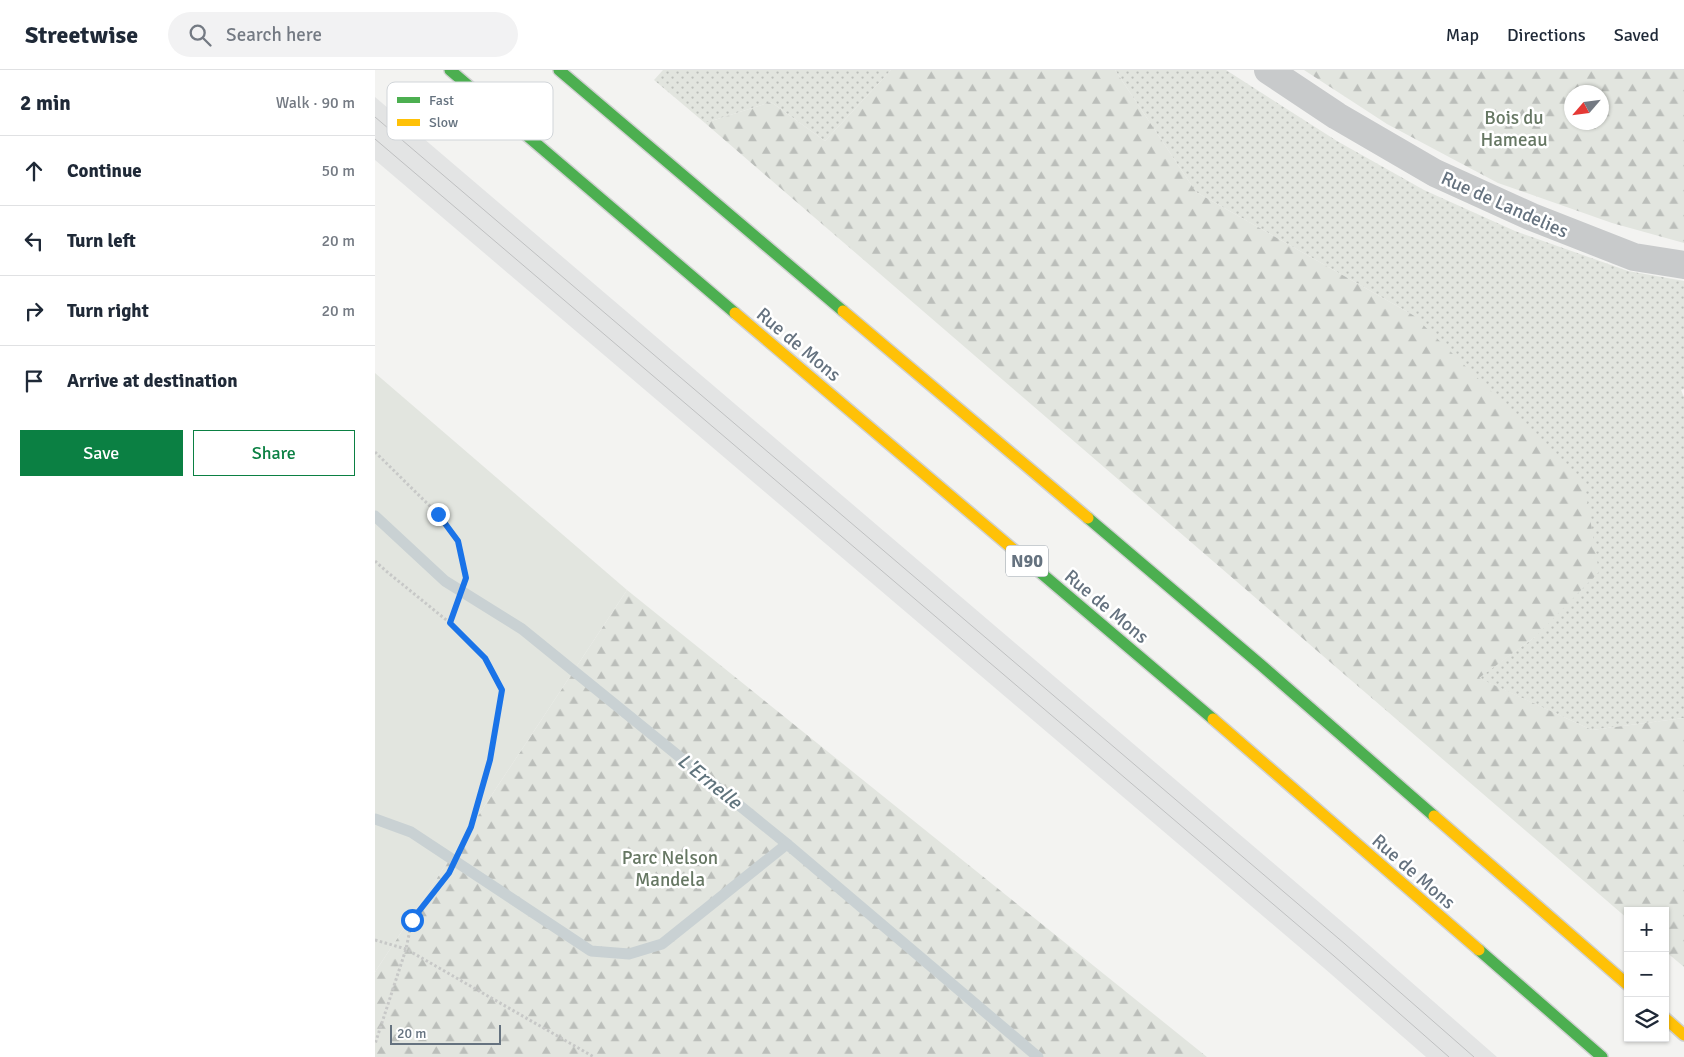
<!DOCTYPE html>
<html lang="en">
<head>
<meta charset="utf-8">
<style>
	body { margin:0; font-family:Signika,sans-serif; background:#f2f2f3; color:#1f2937 }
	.controls { position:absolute; right:15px; bottom:15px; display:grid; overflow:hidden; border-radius:0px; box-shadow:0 1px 4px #0004 }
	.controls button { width:45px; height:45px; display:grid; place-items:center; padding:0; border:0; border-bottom:1px solid #e0e1e3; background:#fff; color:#1f2937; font:25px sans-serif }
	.compass { position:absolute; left:1189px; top:15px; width:45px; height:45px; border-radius:50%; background:#fff; box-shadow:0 1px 4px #0004; rotate:242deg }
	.scale { position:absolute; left:15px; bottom:12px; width:111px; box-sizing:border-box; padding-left:5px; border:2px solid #65727f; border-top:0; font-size:14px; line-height:18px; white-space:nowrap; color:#65727f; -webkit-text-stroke:4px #fff; paint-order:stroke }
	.stop { position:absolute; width:15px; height:15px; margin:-11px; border:4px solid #1a73e8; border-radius:50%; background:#fff }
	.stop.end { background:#1a73e8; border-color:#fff; box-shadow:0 1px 5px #0008 }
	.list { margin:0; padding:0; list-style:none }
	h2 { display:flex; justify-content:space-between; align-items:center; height:65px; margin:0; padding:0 20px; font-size:21px }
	h2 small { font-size:16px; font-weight:400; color:#747a83 }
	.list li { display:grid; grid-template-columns:32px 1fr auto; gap:15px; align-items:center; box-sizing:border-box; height:70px; padding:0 20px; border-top:1px solid #e0e1e3 }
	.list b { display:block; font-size:19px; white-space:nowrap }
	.list em { font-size:16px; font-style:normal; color:#747a83 }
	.actions { display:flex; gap:10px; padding:15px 20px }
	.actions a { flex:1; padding:11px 0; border:1px solid #0b8043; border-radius:0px; text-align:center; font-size:18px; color:#0b8043 }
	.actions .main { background:#0b8043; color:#fff }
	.icon { flex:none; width:28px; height:28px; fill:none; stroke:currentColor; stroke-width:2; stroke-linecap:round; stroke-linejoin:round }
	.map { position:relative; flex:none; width:1309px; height:987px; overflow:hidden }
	header { display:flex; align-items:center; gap:30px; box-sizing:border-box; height:70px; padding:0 25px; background:#fff; border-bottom:1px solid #e0e1e3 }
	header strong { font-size:24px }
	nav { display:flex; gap:28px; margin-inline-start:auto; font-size:18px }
	.search { width:350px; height:45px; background:#f2f2f3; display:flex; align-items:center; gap:12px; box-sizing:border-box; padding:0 18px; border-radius:28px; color:#747a83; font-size:19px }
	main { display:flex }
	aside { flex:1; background:#fff }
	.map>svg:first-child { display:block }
	.built { fill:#e3e4e4 }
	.grass { fill:url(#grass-dots) }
	.forest { fill:url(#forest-firs); fill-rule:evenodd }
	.park { fill:#e2e5df }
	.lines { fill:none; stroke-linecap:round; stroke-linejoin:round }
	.stream { stroke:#c9d1d3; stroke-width:11 }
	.fast-casing { stroke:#d0d1d1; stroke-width:14 }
	.slow-casing { stroke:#d0d1d1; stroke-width:14 }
	.path { stroke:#c7c8c7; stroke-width:3; stroke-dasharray:2.5 2.5; stroke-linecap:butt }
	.street { stroke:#c8cacb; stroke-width:28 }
	.fast { stroke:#4caf50; stroke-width:11 }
	.slow { stroke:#ffc107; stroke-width:11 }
	.tram { stroke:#bfc0c1; stroke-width:1 }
	.route { stroke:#1a73e8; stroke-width:6 }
	.labels { text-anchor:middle; stroke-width:5; stroke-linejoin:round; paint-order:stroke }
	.shield { fill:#fff; stroke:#939ca5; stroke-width:1 }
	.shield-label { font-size:18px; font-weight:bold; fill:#65727f }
	.park-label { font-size:19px; fill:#667763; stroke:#fff }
	.street-label { font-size:19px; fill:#65727f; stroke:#fff }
	.water-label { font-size:20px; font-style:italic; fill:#60747d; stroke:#fff }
	.key { fill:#fff; stroke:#d1d5d9; stroke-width:1 }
	.key-label { font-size:14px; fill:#65727f }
</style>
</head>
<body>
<header>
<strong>Streetwise</strong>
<div class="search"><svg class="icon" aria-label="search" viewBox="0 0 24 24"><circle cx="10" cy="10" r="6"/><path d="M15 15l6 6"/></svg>Search here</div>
<nav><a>Map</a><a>Directions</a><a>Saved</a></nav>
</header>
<main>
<aside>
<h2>2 min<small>Walk · 90 m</small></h2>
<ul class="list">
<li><svg class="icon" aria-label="ahead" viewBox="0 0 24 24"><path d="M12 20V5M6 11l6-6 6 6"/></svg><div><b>Continue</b></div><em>50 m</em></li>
<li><svg class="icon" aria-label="left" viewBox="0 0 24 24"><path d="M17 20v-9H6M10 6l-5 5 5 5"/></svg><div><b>Turn left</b></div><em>20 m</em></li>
<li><svg class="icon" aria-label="right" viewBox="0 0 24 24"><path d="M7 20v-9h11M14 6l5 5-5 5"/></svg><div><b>Turn right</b></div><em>20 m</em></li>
<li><svg class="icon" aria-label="arrive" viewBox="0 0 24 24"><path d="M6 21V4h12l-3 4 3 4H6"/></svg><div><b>Arrive at destination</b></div></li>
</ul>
<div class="actions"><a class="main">Save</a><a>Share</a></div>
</aside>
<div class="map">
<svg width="1309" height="987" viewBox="0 0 1309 987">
	<defs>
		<pattern id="grass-dots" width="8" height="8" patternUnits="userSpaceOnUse" patternTransform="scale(1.25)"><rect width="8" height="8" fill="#e2e5df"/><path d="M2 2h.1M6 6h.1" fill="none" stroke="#bbbeba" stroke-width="1.8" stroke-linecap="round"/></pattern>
		<pattern id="forest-firs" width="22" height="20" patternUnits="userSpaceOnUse" patternTransform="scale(1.25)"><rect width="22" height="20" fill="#e2e5df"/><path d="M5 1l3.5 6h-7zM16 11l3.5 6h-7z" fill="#bbbeba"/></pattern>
	</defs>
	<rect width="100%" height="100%" fill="#f3f3f1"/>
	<polygon class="built" points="0,27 979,862 1122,987 1051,987 949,898 0,90"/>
	<g class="grass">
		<polygon points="288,0 516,0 450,71 396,32 330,53 279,10"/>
		<polygon points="740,0 851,0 962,71 1049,120 1140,161 1253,201 1309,211 1309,319 1306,320 1309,327 1309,648 1217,660 1103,608 1160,567 1038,245 821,122"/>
	</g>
	<g class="forest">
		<polygon points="516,0 740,0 821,122 1038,245 1209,412 1224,502 1160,567 1104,608 1217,660 1309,648 1309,897 1290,881 1290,841 1253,841 1253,849 330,53 396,32 450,71"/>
		<path d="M 929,0 L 1309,0 L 1309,173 L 1237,153 L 1123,113 L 1012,54 ZM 1226,22 L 1226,52 L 1196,52 L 1196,22 Z"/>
		<polygon points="252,520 832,987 0,987 0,902"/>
	</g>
	<polygon class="park" points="0,303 252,520 0,902"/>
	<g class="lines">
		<g class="stream">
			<polyline points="0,446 70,511 147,559 412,774 663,987"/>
			<polyline points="0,749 36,762 216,881 254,884 287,874 412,774"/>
		</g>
		<defs>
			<g id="fast">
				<polyline points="75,0 360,243"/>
				<polyline points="184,0 468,241"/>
				<polyline points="713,448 886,595 1059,746"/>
				<polyline points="639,480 838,649"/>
				<polyline points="1104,880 1227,987"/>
			</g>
			<g id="slow">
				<polyline points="468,241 713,448"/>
				<polyline points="360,243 639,480"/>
				<polyline points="838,649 1104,880"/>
				<polyline points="1059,746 1253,915"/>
				<polyline points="1290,948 1309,965"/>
			</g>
		</defs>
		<use href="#fast" class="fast-casing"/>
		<use href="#slow" class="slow-casing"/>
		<g class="path">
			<polyline points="0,382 63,444 83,471 91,508 75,553"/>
			<polyline points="0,491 11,501 75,553 110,588 127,620 115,690 96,757 74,803 37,850 31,879 0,974"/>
			<polyline points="0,870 31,879 219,987"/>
		</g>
		<polyline class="street" points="893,0 962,46 1060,103 1157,147 1259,187 1309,195"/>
		<use href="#fast" class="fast"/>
		<use href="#slow" class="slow"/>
		<g class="tram">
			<polyline points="0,47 970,874 1099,987"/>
			<polyline points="0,69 959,886 1074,987"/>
		</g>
	</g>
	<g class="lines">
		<polyline class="route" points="37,850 74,803 96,757 115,690 127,620 110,588 75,553 91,508 83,471 63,444"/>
	</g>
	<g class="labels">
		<rect class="shield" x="631" y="475.5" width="42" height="31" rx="4"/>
		<g class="shield-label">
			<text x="652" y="497">N90</text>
		</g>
		<g class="park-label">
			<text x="1139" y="54">Bois du<tspan x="1139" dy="22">Hameau</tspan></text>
			<text x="295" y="794">Parc Nelson<tspan x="295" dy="22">Mandela</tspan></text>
		</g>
		<g class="street-label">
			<text transform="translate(1130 134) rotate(24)" y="7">Rue de Landelies</text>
			<text transform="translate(424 274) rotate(40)" y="7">Rue de Mons</text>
			<text transform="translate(732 536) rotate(40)" y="7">Rue de Mons</text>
			<text transform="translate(1039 801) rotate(41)" y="7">Rue de Mons</text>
		</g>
		<g class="water-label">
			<text transform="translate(335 711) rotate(39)" y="7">L'Ernelle</text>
		</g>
	</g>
	<rect x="12" y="12" width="166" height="58" rx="8" class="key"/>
	<rect x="22" y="27" width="23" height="6" fill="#4caf50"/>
	<rect x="22" y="49" width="23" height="7" fill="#ffc107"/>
	<g class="key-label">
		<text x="54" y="35">Fast</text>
		<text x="54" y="57">Slow</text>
	</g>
</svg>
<div class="controls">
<button>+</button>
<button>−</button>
<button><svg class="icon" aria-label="layers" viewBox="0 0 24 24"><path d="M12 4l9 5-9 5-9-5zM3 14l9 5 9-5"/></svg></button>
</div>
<svg class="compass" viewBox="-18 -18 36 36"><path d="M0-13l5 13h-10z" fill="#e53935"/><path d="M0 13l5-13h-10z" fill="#747a83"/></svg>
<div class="scale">20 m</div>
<div class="stop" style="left:37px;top:850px"></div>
<div class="stop end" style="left:63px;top:444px"></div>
</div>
</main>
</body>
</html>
